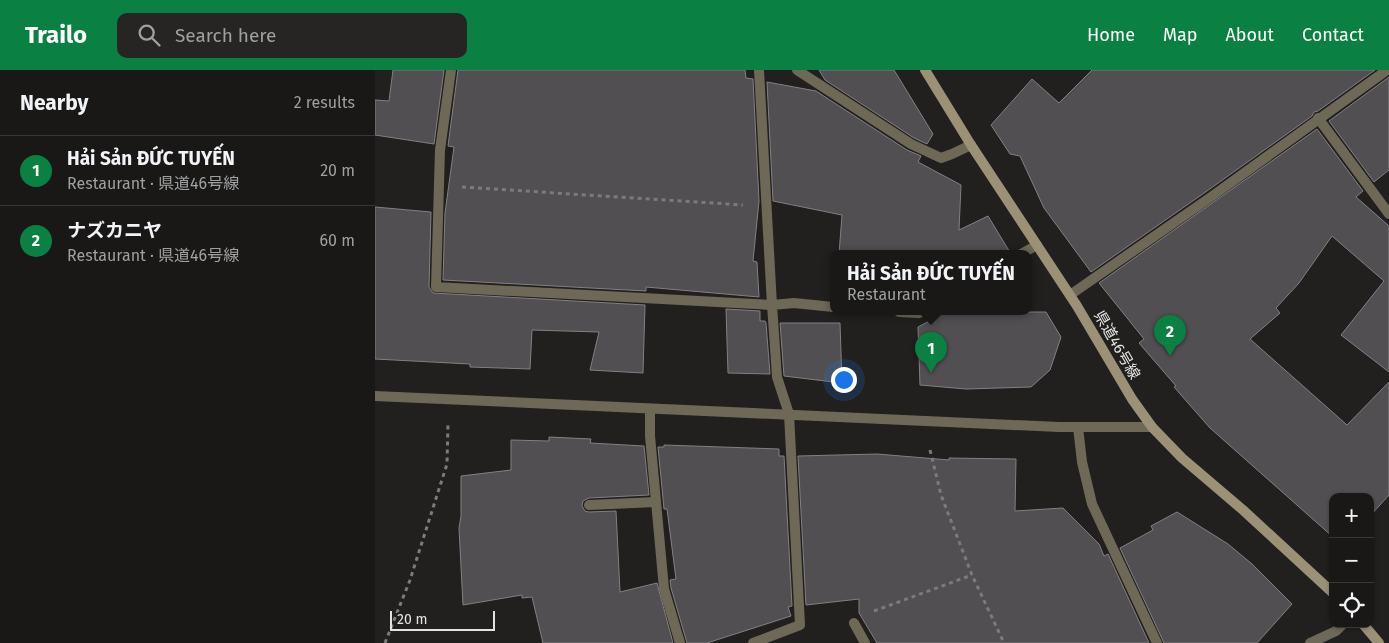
<!DOCTYPE html>
<html lang="en">
<head>
<meta charset="utf-8">
<style>
	body { margin:0; font-family:"Fira Sans","Noto Sans JP",sans-serif; background:#262523; color:#f1f3f6 }
	.controls { position:absolute; right:15px; bottom:15px; display:grid; overflow:hidden; border-radius:10px; box-shadow:0 1px 4px #0004 }
	.controls button { width:45px; height:45px; display:grid; place-items:center; padding:0; border:0; border-bottom:1px solid #373735; background:#191816; color:#f1f3f6; font:25px sans-serif }
	.scale { position:absolute; left:15px; bottom:12px; width:105px; box-sizing:border-box; padding-left:5px; border:2px solid #e3e3e1; border-top:0; font-size:14px; line-height:18px; white-space:nowrap; color:#e3e3e1; -webkit-text-stroke:4px #21201e; paint-order:stroke }
	.you { position:absolute; left:468px; top:309px; width:18px; height:18px; margin:-12px; border:4px solid #fff; border-radius:50%; background:#1a73e8; box-shadow:0 0 0 8px #1a73e833 }
	.badge { display:grid; place-items:center; width:32px; height:32px; border-radius:50%; background:#0b8043; color:#fff; font-size:16px; font-weight:700 }
	.pin { position:absolute; translate:-50% -41px; filter:drop-shadow(0 1px 2px #0008) }
	.pin::after { content:''; position:absolute; top:26px; width:18px; height:15px; background:inherit; clip-path:polygon(0 0,100% 0,50% 100%) }
	.popup { position:absolute; left:455px; top:180px; width:202px; height:65px; box-sizing:border-box; display:grid; place-content:center; border-radius:10px; background:#191816; filter:drop-shadow(0 1px 4px #0005); font-size:16px; white-space:nowrap; color:#9fa0a1 }
	.popup b { font-size:19px; color:#f1f3f6 }
	.popup::after { content:''; position:absolute; left:50%; top:100%; margin-left:-10px; border:10px solid transparent; border-top-color:#191816 }
	.list { margin:0; padding:0; list-style:none }
	h2 { display:flex; justify-content:space-between; align-items:center; height:65px; margin:0; padding:0 20px; font-size:21px }
	h2 small { font-size:16px; font-weight:400; color:#9fa0a1 }
	.list li { display:grid; grid-template-columns:32px 1fr auto; gap:15px; align-items:center; box-sizing:border-box; height:70px; padding:0 20px; border-top:1px solid #373735 }
	.list b { display:block; font-size:19px; white-space:nowrap }
	.list p { margin:0; font-size:16px; white-space:nowrap; color:#9fa0a1 }
	.list em { font-size:16px; font-style:normal; color:#9fa0a1 }
	.icon { flex:none; width:28px; height:28px; fill:none; stroke:currentColor; stroke-width:2; stroke-linecap:round; stroke-linejoin:round }
	.map { position:relative; flex:none; width:1014px; height:573px; overflow:hidden }
	header { display:flex; align-items:center; gap:30px; box-sizing:border-box; height:70px; padding:0 25px; background:#0b8043; color:#fff }
	header strong { font-size:24px }
	nav { display:flex; gap:28px; margin-inline-start:auto; font-size:18px }
	.search { width:350px; height:45px; background:#262523; display:flex; align-items:center; gap:12px; box-sizing:border-box; padding:0 18px; border-radius:10px; color:#9fa0a1; font-size:19px }
	main { display:flex }
	aside { flex:1; background:#191816 }
	.map>svg:first-child { display:block }
	.building { fill:#514f51; stroke:#838083 }
	.lines { fill:none; stroke-linecap:round; stroke-linejoin:round }
	.path { stroke:#7b7b79; stroke-width:3; stroke-dasharray:4 4; stroke-linecap:butt }
	.service { stroke:#6e6857; stroke-width:10 }
	.minor { stroke:#6e6857; stroke-width:10 }
	.tertiary { stroke:#6e6857; stroke-width:10 }
	.secondary { stroke:#9b9176; stroke-width:10 }
	.labels { text-anchor:middle; stroke-width:4; stroke-linejoin:round; paint-order:stroke }
	.street-label { font-size:15px; fill:#e3e3e1; stroke:#21201e }
</style>
</head>
<body>
<header>
<strong>Trailo</strong>
<div class="search"><svg class="icon" aria-label="search" viewBox="0 0 24 24"><circle cx="10" cy="10" r="6"/><path d="M15 15l6 6"/></svg>Search here</div>
<nav><a>Home</a><a>Map</a><a>About</a><a>Contact</a></nav>
</header>
<main>
<aside>
<h2>Nearby<small>2 results</small></h2>
<ul class="list">
<li><span class="badge">1</span><div><b>Hải Sản ĐỨC TUYẾN</b><p>Restaurant · 県道46号線</p></div><em>20 m</em></li>
<li><span class="badge">2</span><div><b>ナズカニヤ</b><p>Restaurant · 県道46号線</p></div><em>60 m</em></li>
</ul>
</aside>
<div class="map">
<svg width="1014" height="573" viewBox="0 0 1014 573">
	<rect width="100%" height="100%" fill="#21201e"/>
	<g class="building">
		<polygon points="18,0 69,0 59,74 0,65 0,30 14,31"/>
		<polygon points="83,0 370,0 371,8 378,9 384,131 378,191 382,192 384,227 271,217 271,221 68,210 70,143 79,77 73,76"/>
		<polygon points="444,0 519,0 558,64 552,74 539,68 450,10"/>
		<polygon points="717,0 1000,0 943,41 939,42 937,46 832,121 716,202 669,138 645,86 635,84 616,55 657,9 684,33"/>
		<polygon points="1014,7 1014,100 999,112 954,51"/>
		<polygon points="392,12 441,21 532,80 546,86 543,92 586,115 584,160 613,146 636,184 464,184 467,145 398,131"/>
		<polygon points="942,59 988,121 981,127 1014,156 1014,302 966,265 1009,211 957,166 924,213 901,238 905,243 875,269 972,355 1014,312 1014,425 995,446 995,427 958,427 958,467 835,358 799,317 801,316 764,273 769,269 724,213"/>
		<polygon points="0,137 56,142 54,217 58,223 270,235 268,303 215,300 224,262 157,260 155,299 95,297 95,294 0,289"/>
		<polygon points="351,239 385,241 385,251 390,251 391,253 395,304 353,303"/>
		<polygon points="571,242 671,242 686,267 675,300 656,317 591,319 545,315 543,257"/>
		<polygon points="405,253 465,253 467,313 409,306"/>
		<polygon points="174,367 216,369 215,373 269,376 274,425 214,428 208,431 207,436 210,441 214,442 241,441 245,522 282,513 298,573 168,573 157,527 147,528 147,525 88,535 84,458 86,446 86,406 136,400 136,370 174,371"/>
		<polygon points="289,375 404,379 404,386 409,386 417,536 413,537 416,546 332,573 312,573 296,518 295,510 301,509 292,439 289,439 283,377 289,377"/>
		<polygon points="502,384 574,390 574,388 641,389 640,441 688,438 724,474 729,486 733,484 774,573 502,573 484,543 484,529 431,535 423,386"/>
		<polygon points="802,442 853,474 877,494 917,534 882,573 789,573 745,478 778,460 776,456"/>
	</g>
	<g class="lines">
		<g class="path">
			<polyline points="87,117 368,135"/>
			<polyline points="555,380 566,425 597,505 629,573"/>
			<polyline points="499,541 597,505"/>
			<polyline points="10,573 35,510 72,394 73,353"/>
		</g>
		<g class="service">
			<polyline points="76,0 65,80 61,217 397,235 384,0"/>
			<polyline points="422,0 536,74 566,88 577,84 596,75"/>
			<polyline points="214,435 281,432"/>
			<polyline points="479,553 490,573"/>
		</g>
		<g class="minor">
			<polyline points="943,48 1014,144"/>
			<polyline points="646,184 662,175"/>
			<polyline points="695,225 836,127 1012,0"/>
			<polyline points="524,242 544,243 546,242"/>
			<polyline points="275,339 275,366 289,519 305,573"/>
			<polyline points="703,357 707,392 717,434 782,573"/>
			<polyline points="378,573 425,555 414,344 402,307 397,235 419,233 458,237"/>
			<polyline points="935,573 961,561 968,554"/>
		</g>
		<polyline class="tertiary" points="0,326 684,357 777,357"/>
		<g class="secondary">
			<polyline points="550,0 596,75 702,236 757,329 777,357 807,388 868,440 958,523"/>
			<polyline points="988,554 1004,573"/>
		</g>
	</g>
	<g class="labels">
		<g class="street-label">
			<text transform="translate(742 275) rotate(60)" y="5">県道46号線</text>
		</g>
	</g>
</svg>
<div class="controls">
<button>+</button>
<button>−</button>
<button><svg class="icon" aria-label="locate" viewBox="0 0 24 24"><circle cx="12" cy="12" r="6"/><path d="M12 2v4M12 18v4M2 12h4M18 12h4"/></svg></button>
</div>
<div class="scale">20 m</div>
<div class="you"></div>
<div class="pin badge" style="left:556px;top:303px">1</div>
<div class="popup"><b>Hải Sản ĐỨC TUYẾN</b>Restaurant</div>
<div class="pin badge" style="left:795px;top:286px">2</div>
</div>
</main>
</body>
</html>
